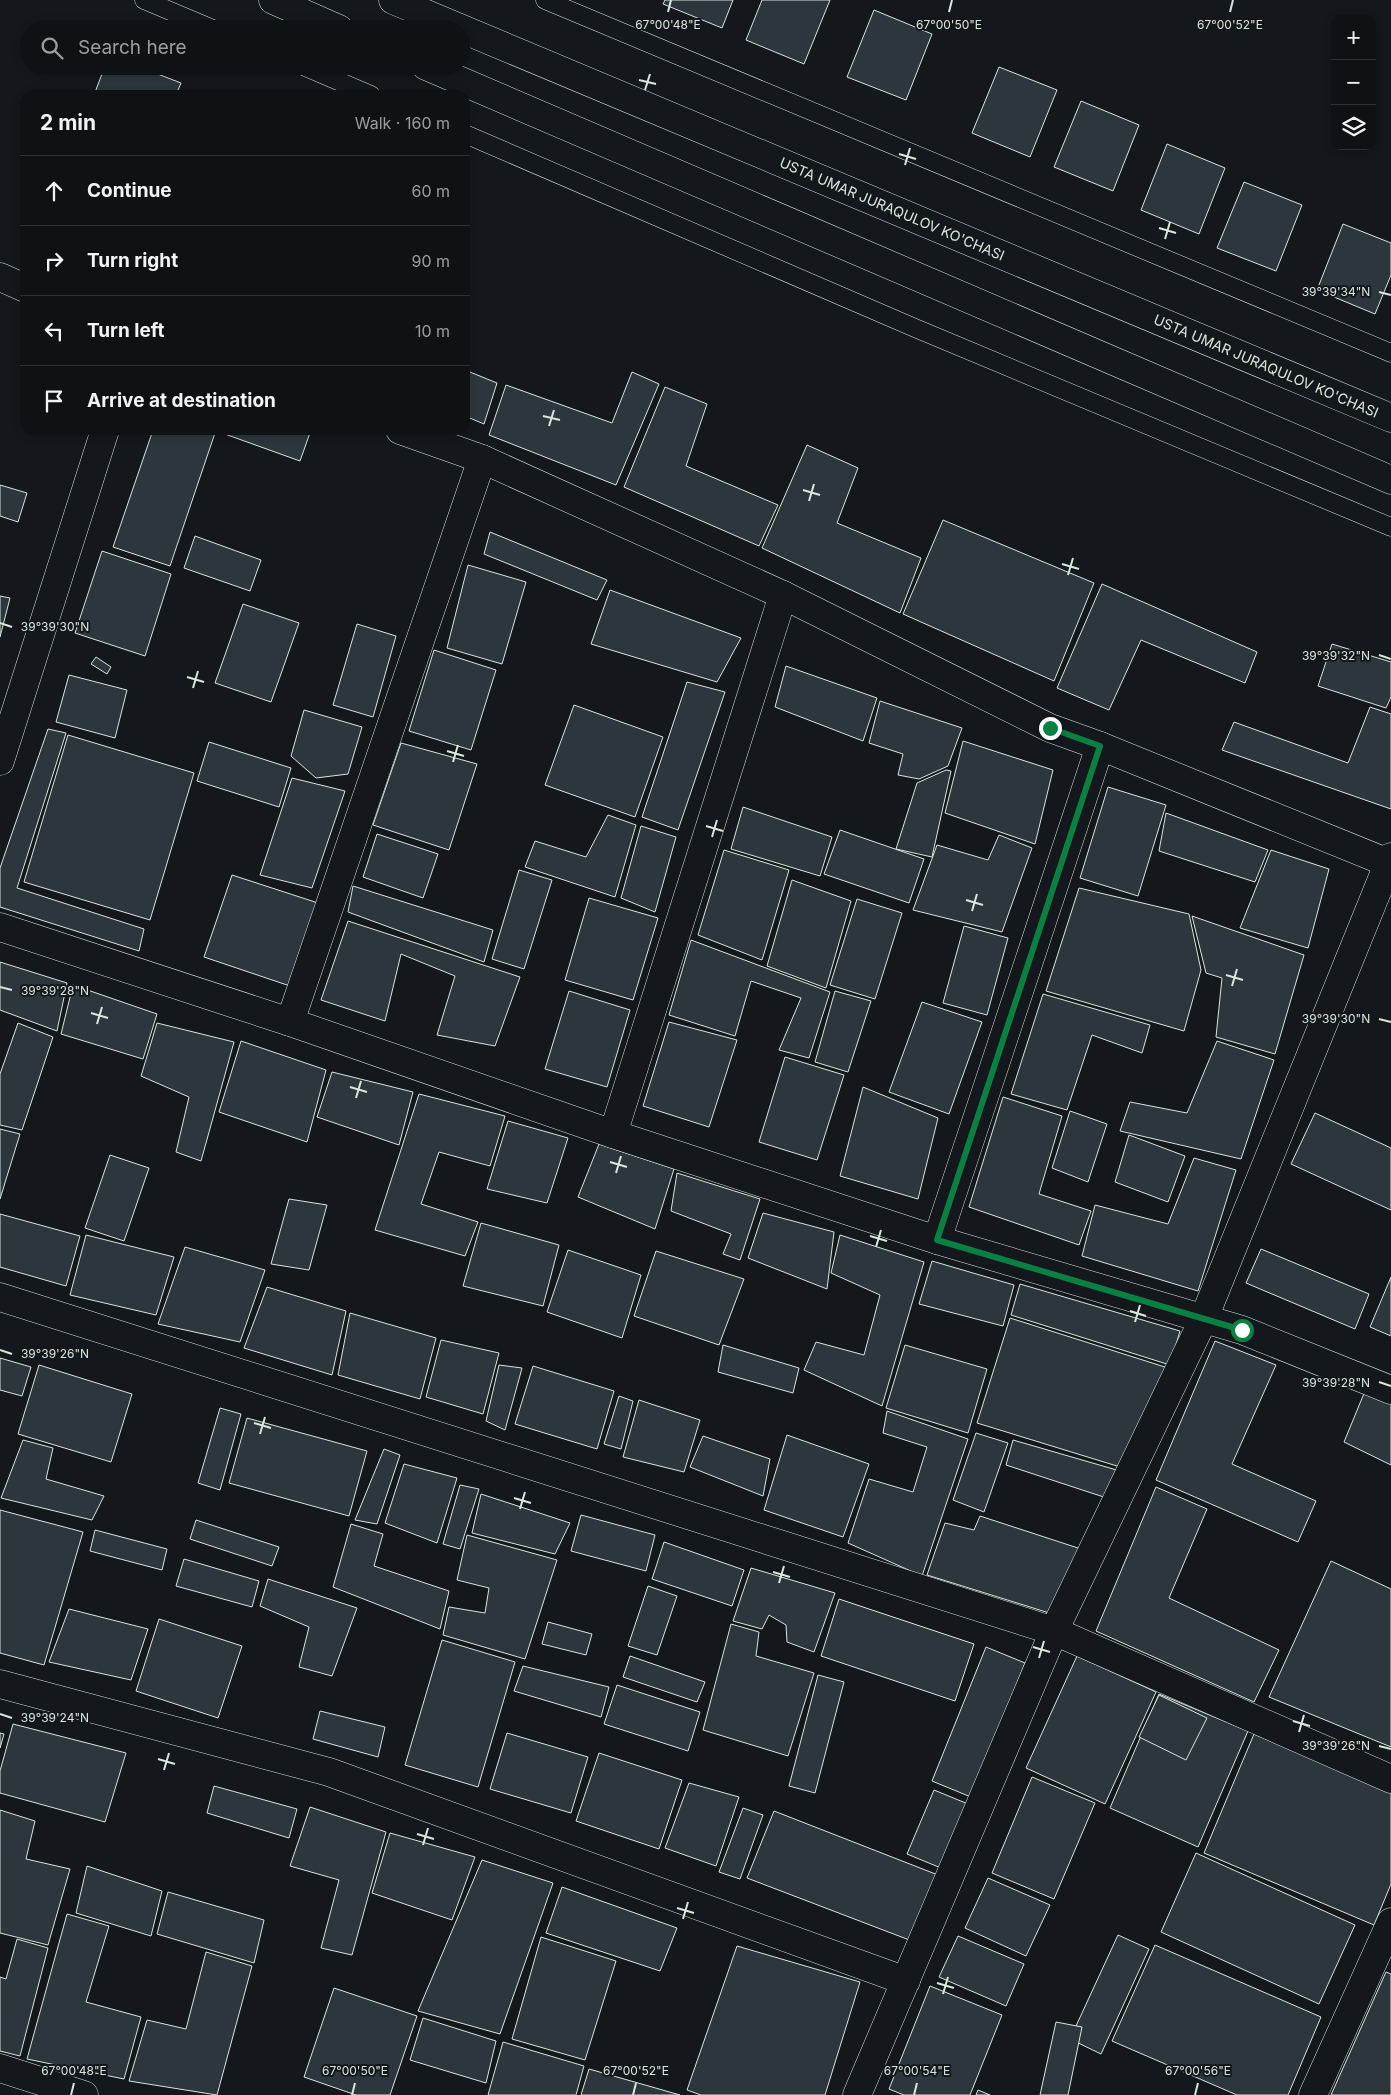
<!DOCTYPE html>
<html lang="en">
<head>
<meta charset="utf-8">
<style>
	body { margin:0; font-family:Inter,sans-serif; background:#1d2022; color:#f1f3f6 }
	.controls { position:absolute; right:15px; top:15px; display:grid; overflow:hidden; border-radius:10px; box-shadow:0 2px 8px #0003 }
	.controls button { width:45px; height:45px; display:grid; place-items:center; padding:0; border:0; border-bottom:1px solid #2f3234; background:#0f1215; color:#f1f3f6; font:25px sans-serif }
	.stop { position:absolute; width:15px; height:15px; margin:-11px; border:4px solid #0b8043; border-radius:50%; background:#fff }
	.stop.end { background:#0b8043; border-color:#fff; box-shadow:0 1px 5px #0008 }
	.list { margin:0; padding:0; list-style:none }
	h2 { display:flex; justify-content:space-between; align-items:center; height:65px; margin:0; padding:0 20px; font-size:21px }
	h2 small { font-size:16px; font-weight:400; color:#9b9ea0 }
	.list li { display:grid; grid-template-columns:32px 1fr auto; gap:15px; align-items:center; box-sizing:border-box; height:70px; padding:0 20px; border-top:1px solid #2f3234 }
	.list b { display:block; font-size:19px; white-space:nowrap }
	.list em { font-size:16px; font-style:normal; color:#9b9ea0 }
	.icon { flex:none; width:28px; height:28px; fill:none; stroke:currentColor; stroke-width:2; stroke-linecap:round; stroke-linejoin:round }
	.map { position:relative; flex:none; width:1391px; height:2095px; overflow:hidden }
	.search { position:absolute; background:#0f1215; box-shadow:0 2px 8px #0003; left:20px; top:20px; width:450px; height:55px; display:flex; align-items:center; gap:12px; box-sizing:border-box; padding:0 18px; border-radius:28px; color:#9b9ea0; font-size:19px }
	.panel { position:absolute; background:#0f1215; box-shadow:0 2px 8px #0003; left:20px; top:90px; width:450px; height:345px; border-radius:15px }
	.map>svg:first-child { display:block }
	.building { fill:#2c363c; stroke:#d8e6dc }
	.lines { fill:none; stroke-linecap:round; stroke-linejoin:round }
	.lane-casing { stroke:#d8e6dc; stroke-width:19 }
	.street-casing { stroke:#d8e6dc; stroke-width:29 }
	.secondary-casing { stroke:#d8e6dc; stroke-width:29 }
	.lane { stroke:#14181c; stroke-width:18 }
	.street { stroke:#14181c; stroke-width:28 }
	.secondary { stroke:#14181c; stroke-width:28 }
	.route { stroke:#0b8043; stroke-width:6 }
	.ticks { fill:none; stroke:#d8e6dc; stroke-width:2 }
	.labels { text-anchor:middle; stroke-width:4; stroke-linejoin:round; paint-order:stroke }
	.street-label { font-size:14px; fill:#d8e6dc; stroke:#14181c }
	.ticks-label { font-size:12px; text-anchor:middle; fill:#d8e6dc; stroke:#14181c; stroke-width:4; stroke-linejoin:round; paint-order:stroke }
</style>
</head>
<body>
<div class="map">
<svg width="1391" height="2095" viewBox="0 0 1391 2095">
	<rect width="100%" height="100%" fill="#14181c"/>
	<g class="building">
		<polygon points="665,0 733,0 722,28 663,4"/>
		<polygon points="762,0 830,0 804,64 746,40"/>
		<polygon points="874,10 932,34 906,100 847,77"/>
		<polygon points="105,66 137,66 181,83 176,95 94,95"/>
		<polygon points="999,67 1057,90 1030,157 972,133"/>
		<polygon points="1081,101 1139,125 1113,191 1054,167"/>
		<polygon points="1167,144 1225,168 1199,234 1141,210"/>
		<polygon points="1244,182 1302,205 1276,271 1217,248"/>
		<polygon points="1343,224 1391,243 1391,275 1375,314 1317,290"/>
		<polygon points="465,370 497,383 484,424 465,416"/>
		<polygon points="632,372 659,384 616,485 489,435 506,385 612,423"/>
		<polygon points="665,387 707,404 686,466 778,505 759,546 624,487"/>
		<polygon points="153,430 216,430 170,566 113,547"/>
		<polygon points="223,430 311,430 300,461 222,433"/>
		<polygon points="807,445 858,468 837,523 921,558 900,613 762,548"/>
		<polygon points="0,485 27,493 18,522 0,516"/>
		<polygon points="943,520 1094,583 1054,681 903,614"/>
		<polygon points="490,532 607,580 597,600 484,554"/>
		<polygon points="195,536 261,560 250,591 184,568"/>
		<polygon points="102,551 171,574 145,656 75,633"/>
		<polygon points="468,565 526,582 502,664 447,648"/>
		<polygon points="1102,584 1257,652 1245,683 1141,640 1109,710 1057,688"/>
		<polygon points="610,590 741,638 717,682 591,644"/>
		<polygon points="0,596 10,598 0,637"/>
		<polygon points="243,604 299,623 271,702 215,683"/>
		<polygon points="357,624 396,636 373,717 333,705"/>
		<polygon points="1332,644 1391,662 1391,697 1386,708 1318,686"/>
		<polygon points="434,650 496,670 471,750 409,731"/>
		<polygon points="96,657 111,667 107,674 91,664"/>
		<polygon points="786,666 877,698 863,741 775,707"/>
		<polygon points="69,675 127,690 115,738 56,722"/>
		<polygon points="687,682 725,692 678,830 642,817"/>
		<polygon points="880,701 962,728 948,766 919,779 898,775 903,754 869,743"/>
		<polygon points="574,705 663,737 635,817 545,785"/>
		<polygon points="1370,707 1391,714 1391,809 1222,750 1234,722 1348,763"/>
		<polygon points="304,710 362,727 348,774 316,778 291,756"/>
		<polygon points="48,729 66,733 17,888 144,929 139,951 0,907 0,868"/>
		<polygon points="68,735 194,773 150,920 24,882"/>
		<polygon points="963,741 1053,770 1035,844 945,813"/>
		<polygon points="209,742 291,768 279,807 197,781"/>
		<polygon points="401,743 477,764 449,850 373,825"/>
		<polygon points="946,770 951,771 932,857 896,849 917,783"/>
		<polygon points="292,778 345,791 312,888 260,875"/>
		<polygon points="1108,787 1166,805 1138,896 1080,878"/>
		<polygon points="743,807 832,837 820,876 731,849"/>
		<polygon points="1166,813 1268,850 1255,882 1159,851"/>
		<polygon points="608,815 636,825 615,897 525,867 535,841 586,857"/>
		<polygon points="641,826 676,837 655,912 621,898"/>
		<polygon points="840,830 924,859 909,903 824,874"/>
		<polygon points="377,834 438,854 423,898 363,877"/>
		<polygon points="999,835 1032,848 1002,932 913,910 937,845 988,860"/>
		<polygon points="724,850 789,870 762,960 698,935"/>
		<polygon points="1271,850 1329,869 1308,948 1240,928"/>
		<polygon points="519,870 552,880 524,969 492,959"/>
		<polygon points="232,875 318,903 290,986 204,957"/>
		<polygon points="792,880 851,901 826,988 767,966"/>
		<polygon points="353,886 493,930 484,962 348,912"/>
		<polygon points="1079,888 1189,914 1201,970 1184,1031 1046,991"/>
		<polygon points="589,898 658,918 633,1000 565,980"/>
		<polygon points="857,899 902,913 875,999 830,985"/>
		<polygon points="1192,916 1304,955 1275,1054 1216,1037 1222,978 1206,973"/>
		<polygon points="348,921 520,977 495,1046 437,1035 455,976 401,954 385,1021 321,1000"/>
		<polygon points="964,926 1008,938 987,1015 943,1003"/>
		<polygon points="691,940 830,992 809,1058 779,1050 801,998 751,981 735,1036 669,1015"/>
		<polygon points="0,962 67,983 57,1031 0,1010"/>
		<polygon points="73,985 157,1014 143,1059 61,1034"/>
		<polygon points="569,991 630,1010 607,1087 545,1069"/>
		<polygon points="835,991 871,1001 848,1072 815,1062"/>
		<polygon points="1043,994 1150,1025 1142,1053 1092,1035 1067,1110 1011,1094"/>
		<polygon points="922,1002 982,1022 949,1114 889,1092"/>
		<polygon points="669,1022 737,1040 709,1127 643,1106"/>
		<polygon points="18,1023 53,1037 22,1130 0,1125 0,1074"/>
		<polygon points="157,1023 234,1042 201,1161 176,1152 189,1097 141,1076"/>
		<polygon points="241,1041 326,1070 307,1142 219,1112"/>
		<polygon points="1217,1041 1274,1060 1241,1159 1120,1131 1130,1102 1187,1113"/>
		<polygon points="785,1057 844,1075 817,1160 759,1142"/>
		<polygon points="332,1072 413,1092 399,1145 317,1117"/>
		<polygon points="863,1087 938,1118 918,1199 840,1176"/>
		<polygon points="419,1094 505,1116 490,1166 439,1152 421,1204 478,1222 465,1256 375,1230"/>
		<polygon points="1003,1097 1062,1116 1039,1194 1091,1211 1079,1245 969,1207"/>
		<polygon points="1070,1111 1107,1124 1088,1182 1052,1168"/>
		<polygon points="1315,1113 1391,1148 1391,1210 1291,1164"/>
		<polygon points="508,1121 568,1138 547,1203 487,1189"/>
		<polygon points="0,1129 20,1134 0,1199"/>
		<polygon points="1129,1135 1185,1156 1168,1202 1115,1182"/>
		<polygon points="599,1144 674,1169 655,1229 578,1197"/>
		<polygon points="110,1155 149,1168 124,1241 85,1228"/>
		<polygon points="1194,1158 1236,1170 1198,1291 1082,1256 1095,1205 1168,1224"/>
		<polygon points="677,1173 760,1199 740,1260 723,1254 731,1234 671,1211"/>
		<polygon points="289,1199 327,1205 309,1270 271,1264"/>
		<polygon points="763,1213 834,1232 827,1289 748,1258"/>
		<polygon points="0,1214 80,1236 66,1286 0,1267"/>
		<polygon points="481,1223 559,1245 543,1306 463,1286"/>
		<polygon points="86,1235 174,1257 156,1315 70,1295"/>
		<polygon points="840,1235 924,1262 882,1406 804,1370 816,1342 864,1355 880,1295 831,1273"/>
		<polygon points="185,1247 265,1270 240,1342 158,1324"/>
		<polygon points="1261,1249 1369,1294 1355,1329 1246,1283"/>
		<polygon points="568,1250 641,1275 622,1338 547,1312"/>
		<polygon points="656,1251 744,1279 719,1345 634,1316"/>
		<polygon points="932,1261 1014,1285 1003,1326 919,1304"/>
		<polygon points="1391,1277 1391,1336 1370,1327"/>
		<polygon points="1020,1284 1180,1331 1170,1365 1011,1315"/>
		<polygon points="267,1287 346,1311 332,1375 244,1348"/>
		<polygon points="350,1313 436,1338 420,1399 338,1375"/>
		<polygon points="1010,1318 1168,1368 1130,1470 977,1423"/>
		<polygon points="441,1340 499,1353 483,1414 426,1397"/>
		<polygon points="1215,1341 1276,1365 1232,1464 1316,1501 1298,1542 1156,1480"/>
		<polygon points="723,1345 799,1368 793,1393 718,1372"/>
		<polygon points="905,1345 987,1369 968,1433 886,1408"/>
		<polygon points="0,1358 31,1367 22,1396 0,1390"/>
		<polygon points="39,1365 132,1394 111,1462 18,1434"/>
		<polygon points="499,1365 522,1368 505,1430 486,1421"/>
		<polygon points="533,1366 614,1391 597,1449 515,1424"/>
		<polygon points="1365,1391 1391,1403 1391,1465 1344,1442"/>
		<polygon points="619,1396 633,1401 621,1449 604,1444"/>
		<polygon points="639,1400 700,1420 684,1472 623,1457"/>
		<polygon points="220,1408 241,1414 220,1490 198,1483"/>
		<polygon points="887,1411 968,1439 922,1576 848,1543 869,1479 913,1492 927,1447 883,1433"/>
		<polygon points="247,1418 367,1451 349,1516 229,1483"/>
		<polygon points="976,1433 1008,1443 984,1512 953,1500"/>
		<polygon points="787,1435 869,1464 843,1537 764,1510"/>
		<polygon points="703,1436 770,1459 763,1496 690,1467"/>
		<polygon points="23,1440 53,1448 46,1479 104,1496 92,1520 1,1498"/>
		<polygon points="1013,1440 1127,1473 1116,1501 1006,1465"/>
		<polygon points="384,1449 400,1455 377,1524 355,1520"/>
		<polygon points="404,1464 457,1478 437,1543 385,1523"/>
		<polygon points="460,1485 479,1489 460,1549 443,1544"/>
		<polygon points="1156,1487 1207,1509 1169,1598 1279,1650 1254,1702 1096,1631"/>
		<polygon points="481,1494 570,1523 555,1554 472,1533"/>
		<polygon points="0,1510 83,1532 44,1665 0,1653"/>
		<polygon points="581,1515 655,1535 646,1571 571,1551"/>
		<polygon points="980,1516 1081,1549 1059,1616 927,1575 945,1523 974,1530"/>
		<polygon points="196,1520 279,1547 272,1566 190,1539"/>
		<polygon points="351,1524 383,1534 374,1566 449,1591 440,1629 333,1587"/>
		<polygon points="95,1530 167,1549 162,1570 90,1551"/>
		<polygon points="467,1535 557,1560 525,1659 443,1635 449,1607 485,1613 489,1588 457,1580"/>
		<polygon points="664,1542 744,1570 732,1606 652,1579"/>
		<polygon points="184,1559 259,1581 252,1607 176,1586"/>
		<polygon points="1331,1561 1391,1589 1391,1747 1269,1697"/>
		<polygon points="751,1568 835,1593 814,1652 787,1642 786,1625 769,1615 762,1629 733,1621"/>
		<polygon points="268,1579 357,1608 332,1676 299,1667 309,1627 260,1606"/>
		<polygon points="648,1586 677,1596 657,1655 628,1646"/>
		<polygon points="839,1599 974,1644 955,1701 821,1656"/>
		<polygon points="69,1609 148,1629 131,1680 49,1662"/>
		<polygon points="159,1619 242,1646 218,1718 136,1691"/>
		<polygon points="548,1622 592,1634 586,1655 542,1644"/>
		<polygon points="731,1624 759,1632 756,1656 814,1673 788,1756 703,1730"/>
		<polygon points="442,1640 515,1662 478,1787 405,1765"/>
		<polygon points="986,1647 1025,1663 971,1797 932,1781"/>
		<polygon points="630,1656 705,1682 697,1702 623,1677"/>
		<polygon points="1077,1656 1156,1692 1105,1804 1026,1768"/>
		<polygon points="523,1666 609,1687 601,1717 514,1691"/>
		<polygon points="818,1675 844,1682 815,1793 789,1786"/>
		<polygon points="617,1685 700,1712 688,1751 604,1724"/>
		<polygon points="1159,1694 1248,1731 1198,1847 1110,1808"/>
		<polygon points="1159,1695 1207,1718 1186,1760 1139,1737"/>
		<polygon points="320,1711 385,1727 378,1757 313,1739"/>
		<polygon points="13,1724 126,1753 105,1822 0,1793 0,1771"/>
		<polygon points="0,1733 4,1734 0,1748"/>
		<polygon points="507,1733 588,1757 571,1813 490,1789"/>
		<polygon points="1254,1734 1391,1792 1391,1884 1374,1925 1204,1853"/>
		<polygon points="599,1753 682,1780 659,1849 576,1821"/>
		<polygon points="1032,1777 1095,1803 1054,1899 992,1873"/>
		<polygon points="689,1783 739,1797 716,1866 665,1848"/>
		<polygon points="214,1786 297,1809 289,1838 207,1813"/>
		<polygon points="934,1790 968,1804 941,1868 907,1854"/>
		<polygon points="310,1807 386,1832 352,1955 321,1948 339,1880 290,1866"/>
		<polygon points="743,1808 763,1815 740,1879 719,1872"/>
		<polygon points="0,1810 35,1821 26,1859 70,1869 48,1945 0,1933"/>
		<polygon points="774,1811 938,1875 912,1941 747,1878"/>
		<polygon points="390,1833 475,1857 452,1920 372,1893"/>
		<polygon points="1196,1853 1355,1925 1319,2004 1161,1932"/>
		<polygon points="482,1860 553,1883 500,2034 418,2011"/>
		<polygon points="87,1866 162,1891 151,1936 76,1913"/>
		<polygon points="988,1878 1050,1905 1026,1956 965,1928"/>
		<polygon points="562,1887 677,1928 660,1971 546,1933"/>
		<polygon points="168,1892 264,1920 254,1963 157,1934"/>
		<polygon points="67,1914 109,1926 86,2002 141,2017 124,2079 27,2059"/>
		<polygon points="1118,1935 1149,1949 1101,2054 1070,2039"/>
		<polygon points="958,1936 1024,1964 1006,2006 939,1977"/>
		<polygon points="541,1937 616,1961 585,2060 512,2039"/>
		<polygon points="17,1939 48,1948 20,2056 0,2051 0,1977 6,1979"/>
		<polygon points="1155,1945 1321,2017 1288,2095 1237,2095 1112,2041"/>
		<polygon points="737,1946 860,1982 825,2095 701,2095 687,2090"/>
		<polygon points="206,1952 252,1966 217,2095 129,2081 147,2020 186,2029"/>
		<polygon points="1386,1972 1391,1974 1391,2095 1331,2095"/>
		<polygon points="930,1986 1002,2015 970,2095 904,2095 889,2089"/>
		<polygon points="334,1988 417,2016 390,2095 356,2095 304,2077"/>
		<polygon points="423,2018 496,2041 486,2083 410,2060"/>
		<polygon points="1056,2022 1082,2027 1068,2095 1040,2095"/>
		<polygon points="503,2042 584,2066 576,2095 488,2095"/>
		<polygon points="589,2069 680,2095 581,2095"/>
		<polygon points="978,2090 990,2095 976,2095"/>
	</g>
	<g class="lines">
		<defs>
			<g id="lane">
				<polyline points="144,0 213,29"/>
				<polyline points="545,0 1391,353"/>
				<polyline points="303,66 371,95"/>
				<polyline points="465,134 915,328 1391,527"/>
			</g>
			<g id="street">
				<polyline points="0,277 25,288"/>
				<polyline points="400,430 482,459 783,595 1050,728 1100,746 1391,864"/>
				<polyline points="0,761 105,430"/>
				<polyline points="0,927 290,1022 613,1134 937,1240 1242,1330 1391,1390"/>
				<polyline points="290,1022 482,459"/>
				<polyline points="613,1134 783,595"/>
				<polyline points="937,1240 1100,746"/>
				<polyline points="0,1297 1054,1631 1391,1779"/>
				<polyline points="0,1684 329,1772 906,1981"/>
				<polyline points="0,2068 84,2095"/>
				<polyline points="857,2095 1054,1631 1204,1318 1391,857"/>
				<polyline points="1313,2095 1391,1922"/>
			</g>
			<g id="secondary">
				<polyline points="273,0 339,29"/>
				<polyline points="393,0 1391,418"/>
				<polyline points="426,66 1391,480"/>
			</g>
		</defs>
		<use href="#lane" class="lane-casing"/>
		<use href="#street" class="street-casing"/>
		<use href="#secondary" class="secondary-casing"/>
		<use href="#lane" class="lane"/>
		<use href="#street" class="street"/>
		<use href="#secondary" class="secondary"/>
	</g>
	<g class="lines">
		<polyline class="route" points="1050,728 1100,746 937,1240 1242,1330"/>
	</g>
	<path class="ticks" d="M 668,12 L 671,0M 949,12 L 952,0M 1230,12 L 1233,0M 639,80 L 656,84M 645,90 L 650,74M 899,154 L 916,159M 905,165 L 910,148M 1159,228 L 1176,233M 1165,239 L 1170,222M 1379,292 L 1391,295M 543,416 L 560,420M 549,426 L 554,410M 803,490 L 820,495M 809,501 L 814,484M 1062,564 L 1079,569M 1068,575 L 1073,558M 0,623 L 12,627M 1379,655 L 1391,659M 187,677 L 204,682M 193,688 L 198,671M 447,751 L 464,756M 453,762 L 458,745M 706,826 L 723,831M 712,837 L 717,820M 966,900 L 983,905M 972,911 L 977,894M 1226,975 L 1243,980M 1232,986 L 1237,969M 0,987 L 12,990M 91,1013 L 108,1018M 1379,1019 L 1391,1022M 97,1024 L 102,1007M 350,1087 L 367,1092M 356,1098 L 361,1081M 610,1162 L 627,1167M 616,1173 L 621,1156M 870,1236 L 887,1241M 876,1247 L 881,1230M 1130,1311 L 1146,1316M 1135,1322 L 1140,1305M 0,1350 L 12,1354M 1379,1382 L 1391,1386M 254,1423 L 271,1428M 260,1434 L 265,1417M 514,1498 L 531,1503M 520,1509 L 525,1492M 773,1572 L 790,1577M 779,1583 L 784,1566M 1033,1647 L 1050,1652M 1039,1658 L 1044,1641M 0,1714 L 12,1718M 1293,1721 L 1310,1726M 1299,1732 L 1304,1715M 1379,1746 L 1391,1749M 158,1759 L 175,1764M 164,1770 L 169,1753M 417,1834 L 434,1839M 423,1845 L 428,1828M 677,1908 L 694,1913M 683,1919 L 688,1902M 937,1983 L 954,1988M 943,1994 L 948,1977M 71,2095 L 74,2083M 352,2095 L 355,2083M 633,2095 L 636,2083M 914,2095 L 917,2083M 1195,2095 L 1198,2083"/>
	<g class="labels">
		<g class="street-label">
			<text transform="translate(892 209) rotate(23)" y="5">USTA UMAR JURAQULOV KO'CHASI</text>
			<text transform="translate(1266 366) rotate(23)" y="5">USTA UMAR JURAQULOV KO'CHASI</text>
		</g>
	</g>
	<g class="ticks-label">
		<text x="668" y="29">67°00'48"E</text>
		<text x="949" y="29">67°00'50"E</text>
		<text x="1230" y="29">67°00'52"E</text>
		<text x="1336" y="296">39°39'34"N</text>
		<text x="55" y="631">39°39'30"N</text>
		<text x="1336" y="660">39°39'32"N</text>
		<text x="55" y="995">39°39'28"N</text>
		<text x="1336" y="1023">39°39'30"N</text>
		<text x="55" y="1358">39°39'26"N</text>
		<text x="1336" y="1387">39°39'28"N</text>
		<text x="55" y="1722">39°39'24"N</text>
		<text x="1336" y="1750">39°39'26"N</text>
		<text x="74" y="2075">67°00'48"E</text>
		<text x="355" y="2075">67°00'50"E</text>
		<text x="636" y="2075">67°00'52"E</text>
		<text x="917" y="2075">67°00'54"E</text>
		<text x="1198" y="2075">67°00'56"E</text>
	</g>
</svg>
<div class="controls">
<button>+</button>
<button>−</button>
<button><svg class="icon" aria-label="layers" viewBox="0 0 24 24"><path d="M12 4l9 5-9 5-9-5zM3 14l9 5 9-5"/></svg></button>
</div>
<div class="stop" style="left:1242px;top:1330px"></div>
<div class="stop end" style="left:1050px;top:728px"></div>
<div class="search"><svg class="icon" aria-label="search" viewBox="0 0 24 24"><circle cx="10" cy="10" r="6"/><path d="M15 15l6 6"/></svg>Search here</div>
<section class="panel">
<h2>2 min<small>Walk · 160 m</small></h2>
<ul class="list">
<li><svg class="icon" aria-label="ahead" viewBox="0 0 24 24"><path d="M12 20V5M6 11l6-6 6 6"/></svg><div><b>Continue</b></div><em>60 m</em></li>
<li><svg class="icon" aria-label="right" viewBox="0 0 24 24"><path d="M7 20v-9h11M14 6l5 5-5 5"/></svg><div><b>Turn right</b></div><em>90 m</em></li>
<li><svg class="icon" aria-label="left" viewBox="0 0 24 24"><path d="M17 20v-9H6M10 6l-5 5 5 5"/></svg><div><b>Turn left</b></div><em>10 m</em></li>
<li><svg class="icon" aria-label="arrive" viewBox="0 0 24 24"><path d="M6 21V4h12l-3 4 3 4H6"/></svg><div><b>Arrive at destination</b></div></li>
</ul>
</section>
</div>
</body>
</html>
